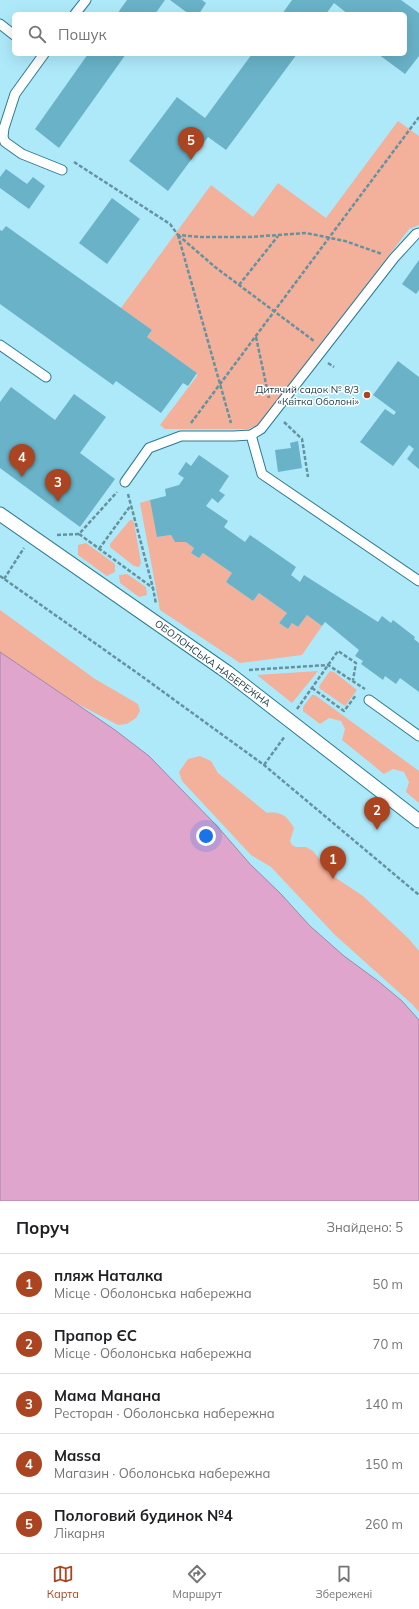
<!DOCTYPE html>
<html lang="uk">
<head>
<meta charset="utf-8">
<style>
	body { margin:0; font-family:Mulish,sans-serif; background:#f2f2f2; color:#202124 }
	.you { position:absolute; left:206px; top:836px; width:14px; height:14px; margin:-10px; border:3px solid #fff; border-radius:50%; background:#1a73e8; box-shadow:0 0 0 6px #1a73e833 }
	.badge { display:grid; place-items:center; width:26px; height:26px; border-radius:50%; background:#ab4420; color:#fff; font-size:13px; font-weight:700 }
	.pin { position:absolute; translate:-50% -33px; filter:drop-shadow(0 1px 2px #0008) }
	.pin::after { content:''; position:absolute; top:21px; width:14px; height:12px; background:inherit; clip-path:polygon(0 0,100% 0,50% 100%) }
	.list { margin:0; padding:0; list-style:none }
	h2 { display:flex; justify-content:space-between; align-items:center; height:52px; margin:0; padding:0 16px; font-size:17px }
	h2 small { font-size:13px; font-weight:400; color:#757577 }
	.list li { display:grid; grid-template-columns:26px 1fr auto; gap:12px; align-items:center; box-sizing:border-box; height:60px; padding:0 16px; border-top:1px solid #e0e0e0 }
	.list b { display:block; font-size:15px; white-space:nowrap }
	.list p { margin:0; font-size:13px; white-space:nowrap; color:#757577 }
	.list em { font-size:13px; font-style:normal; color:#757577 }
	.icon { flex:none; width:22px; height:22px; fill:none; stroke:currentColor; stroke-width:2; stroke-linecap:round; stroke-linejoin:round }
	.map { position:relative; flex:none; width:419px; height:1201px; overflow:hidden }
	.search { position:absolute; background:#fff; box-shadow:0 4px 16px #0002; left:12px; right:12px; top:12px; height:44px; display:flex; align-items:center; gap:10px; box-sizing:border-box; padding:0 14px; border-radius:6px; color:#757577; font-size:15px }
	.sheet { height:352px; background:#fff }
	nav { display:flex; justify-content:space-around; align-items:center; box-sizing:border-box; height:56px; border-top:1px solid #e0e0e0; background:#fff; font-size:11px; color:#757577 }
	nav a { display:grid; justify-items:center; gap:2px }
	nav .on { color:#ab4420 }
	.map>svg:first-child { display:block }
	.green { fill:#f3b09a }
	.water { fill:#dfa5cd; stroke:#a485a3 }
	.building { fill:#69b2c8 }
	.lines { fill:none; stroke-linecap:round; stroke-linejoin:round }
	.service-casing { stroke:#2e7b8f; stroke-width:11 }
	.pedestrian-casing { stroke:#2e7b8f; stroke-width:15 }
	.path { stroke:#65929f; stroke-width:2.5; stroke-dasharray:4 2; stroke-linecap:butt }
	.service { stroke:#fff; stroke-width:9 }
	.pedestrian { stroke:#fff; stroke-width:13 }
	.poi-dot { fill:#ab4420; stroke:#fff; stroke-width:1.5 }
	.labels { text-anchor:middle; stroke-width:3; stroke-linejoin:round; paint-order:stroke }
	.poi-label { font-size:10px; fill:#1a3942; stroke:#fff; text-anchor:end }
	.street-label { font-size:10px; fill:#1a3942; stroke:#fff }
</style>
</head>
<body>
<div class="map">
<svg width="419" height="1201" viewBox="0 0 419 1201">
	<rect width="100%" height="100%" fill="#aee9fa"/>
	<g class="green">
		<polygon points="398,121 419,136 419,225 409,229 259,425 248,429 165,429 160,425 197,376 197,373 147,337 152,330 121,308 211,185 253,217 278,183 326,218"/>
		<polygon points="150,500 158,537 171,535 175,542 186,542 194,548 191,553 199,558 203,553 232,573 226,582 253,601 259,593 287,613 279,623 288,629 292,623 298,627 307,615 322,626 302,655 240,663 160,610 140,503"/>
		<polygon points="130,520 132,520 134,523 141,563 139,567 134,566 110,547 110,544"/>
		<polygon points="86,543 115,564 115,572 107,576 78,555 78,545"/>
		<polygon points="127,574 146,587 147,595 139,597 120,583 119,575"/>
		<polygon points="0,610 95,679 138,704 140,711 136,718 127,724 118,725 76,703 0,652"/>
		<polygon points="318,671 292,703 257,675"/>
		<polygon points="330,671 334,672 357,690 345,706 319,688 320,685"/>
		<polygon points="312,695 315,695 419,771 419,803 406,792 409,782 404,772 393,769 384,774 342,740 345,729 341,721 329,718 320,724 303,711 303,707"/>
		<path d="M 200,756 L 211,761 L 218,773 L 267,813 C 281,811 287,816 294,828 L 290,841 L 292,845 L 296,847 L 306,847 L 313,851 L 333,876 L 363,896 L 409,939 L 419,951 L 419,1012 L 413,1005 L 335,935 L 271,867 L 251,855 L 182,781 L 179,772 L 188,759 Z"/>
	</g>
	<polygon class="water" points="0,652 115,730 149,756 217,826 250,864 281,894 310,926 344,956 378,981 402,1001 419,1020 419,1201 0,1201"/>
	<g class="building">
		<polygon points="127,0 165,0 155,14 117,14"/>
		<polygon points="170,0 202,0 206,3 199,14 189,14"/>
		<polygon points="292,0 401,0 419,13 419,56 405,74 378,54 405,54 405,14 348,14 334,3 326,14 282,14"/>
		<polygon points="88,54 126,54 59,148 35,129"/>
		<polygon points="252,54 297,54 226,150 208,137 168,191 129,161 177,97 205,118"/>
		<polygon points="6,169 27,184 33,177 45,186 29,209 0,188 0,177"/>
		<polygon points="112,198 140,219 107,264 79,243"/>
		<polygon points="6,226 152,330 147,337 197,373 188,386 183,383 161,413 116,381 113,385 0,304 0,230 2,231"/>
		<polygon points="419,260 419,290 416,294 402,284"/>
		<polygon points="398,361 419,377 419,469 407,459 414,449 409,445 393,466 360,442 385,409 394,415 396,412 373,395"/>
		<polygon points="11,387 55,420 74,394 106,417 80,453 115,479 80,527 0,468 0,402"/>
		<polygon points="298,441 302,468 278,472 275,450 291,448 290,443"/>
		<polygon points="199,455 229,476 219,491 225,495 218,503 212,498 206,506 228,521 224,527 245,542 250,535 296,567 291,575 300,582 304,575 378,622 382,616 391,623 393,620 415,637 414,639 419,643 419,692 400,678 396,684 385,676 383,680 361,664 363,661 355,656 359,650 325,622 322,626 307,615 298,627 292,623 288,629 279,623 287,613 259,593 253,601 226,582 232,573 203,553 199,558 191,553 194,548 186,542 175,542 171,535 157,537 150,500 166,496 165,489 179,485 184,478 178,474 186,462 191,466"/>
	</g>
	<g class="lines">
		<defs>
			<g id="service">
				<polyline points="75,14 86,0"/>
				<polyline points="0,24 14,35"/>
				<polyline points="44,54 15,94 4,128 3,137 5,142 22,154 62,170"/>
				<polyline points="0,345 46,377"/>
				<polyline points="251,435 262,474 419,581"/>
				<polyline points="125,482 149,448 181,436 234,436 251,435 261,429 394,258 416,234 419,233"/>
				<polyline points="369,700 419,736"/>
			</g>
			<polyline id="pedestrian" points="0,514 227,672 419,821"/>
		</defs>
		<use href="#service" class="service-casing"/>
		<use href="#pedestrian" class="pedestrian-casing"/>
		<g class="path">
			<polyline points="74,162 170,224 178,235 201,237 250,237 306,233 345,241 382,254"/>
			<polyline points="178,235 231,423"/>
			<polyline points="178,235 215,267 314,341"/>
			<polyline points="239,285 278,236"/>
			<polyline points="256,337 269,398"/>
			<polyline points="328,363 334,367"/>
			<polyline points="284,422 302,439 308,477"/>
			<polyline points="191,423 419,117"/>
			<polyline points="128,494 153,588 156,604"/>
			<polyline points="79,534 153,588"/>
			<polyline points="57,535 79,534 117,492"/>
			<polyline points="99,549 131,505"/>
			<polyline points="0,576 140,675 264,765 419,895"/>
			<polyline points="4,579 24,548"/>
			<polyline points="249,670 328,665 365,689"/>
			<polyline points="312,688 344,711 356,695"/>
			<polyline points="297,709 338,651 356,663 353,680"/>
			<polyline points="264,765 285,736"/>
		</g>
		<use href="#service" class="service"/>
		<use href="#pedestrian" class="pedestrian"/>
	</g>
	<circle class="poi-dot" cx="367" cy="395" r="4"/>
	<g class="labels">
		<g class="poi-label">
			<text x="359" y="393">Дитячий садок № 8/3<tspan x="359" dy="12">«Квітка Оболоні»</tspan></text>
		</g>
		<g class="street-label">
			<text transform="translate(213 663) rotate(36)" y="4">ОБОЛОНСЬКА НАБЕРЕЖНА</text>
		</g>
	</g>
</svg>
<div class="you"></div>
<div class="pin badge" style="left:333px;top:879px">1</div>
<div class="pin badge" style="left:377px;top:830px">2</div>
<div class="pin badge" style="left:58px;top:502px">3</div>
<div class="pin badge" style="left:22px;top:477px">4</div>
<div class="pin badge" style="left:191px;top:160px">5</div>
<div class="search"><svg class="icon" aria-label="search" viewBox="0 0 24 24"><circle cx="10" cy="10" r="6"/><path d="M15 15l6 6"/></svg>Пошук</div>
</div>
<section class="sheet">
<h2>Поруч<small>Знайдено: 5</small></h2>
<ul class="list">
<li><span class="badge">1</span><div><b>пляж Наталка</b><p>Місце · Оболонська набережна</p></div><em>50 m</em></li>
<li><span class="badge">2</span><div><b>Прапор ЄС</b><p>Місце · Оболонська набережна</p></div><em>70 m</em></li>
<li><span class="badge">3</span><div><b>Мама Манана</b><p>Ресторан · Оболонська набережна</p></div><em>140 m</em></li>
<li><span class="badge">4</span><div><b>Massa</b><p>Магазин · Оболонська набережна</p></div><em>150 m</em></li>
<li><span class="badge">5</span><div><b>Пологовий будинок №4</b><p>Лікарня</p></div><em>260 m</em></li>
</ul>
</section>
<nav>
<a class="on"><svg class="icon" aria-label="map" viewBox="0 0 24 24"><path d="M3 6l6-2 6 2 6-2v14l-6 2-6-2-6 2zM9 4v14M15 6v14"/></svg>Карта</a>
<a><svg class="icon" aria-label="directions" viewBox="0 0 24 24"><path d="M12 3l9 9-9 9-9-9zM9 14v-3h6M13 9l2 2-2 2"/></svg>Маршрут</a>
<a><svg class="icon" aria-label="saved" viewBox="0 0 24 24"><path d="M7 4h10v16l-5-4-5 4z"/></svg>Збережені</a>
</nav>
</body>
</html>
